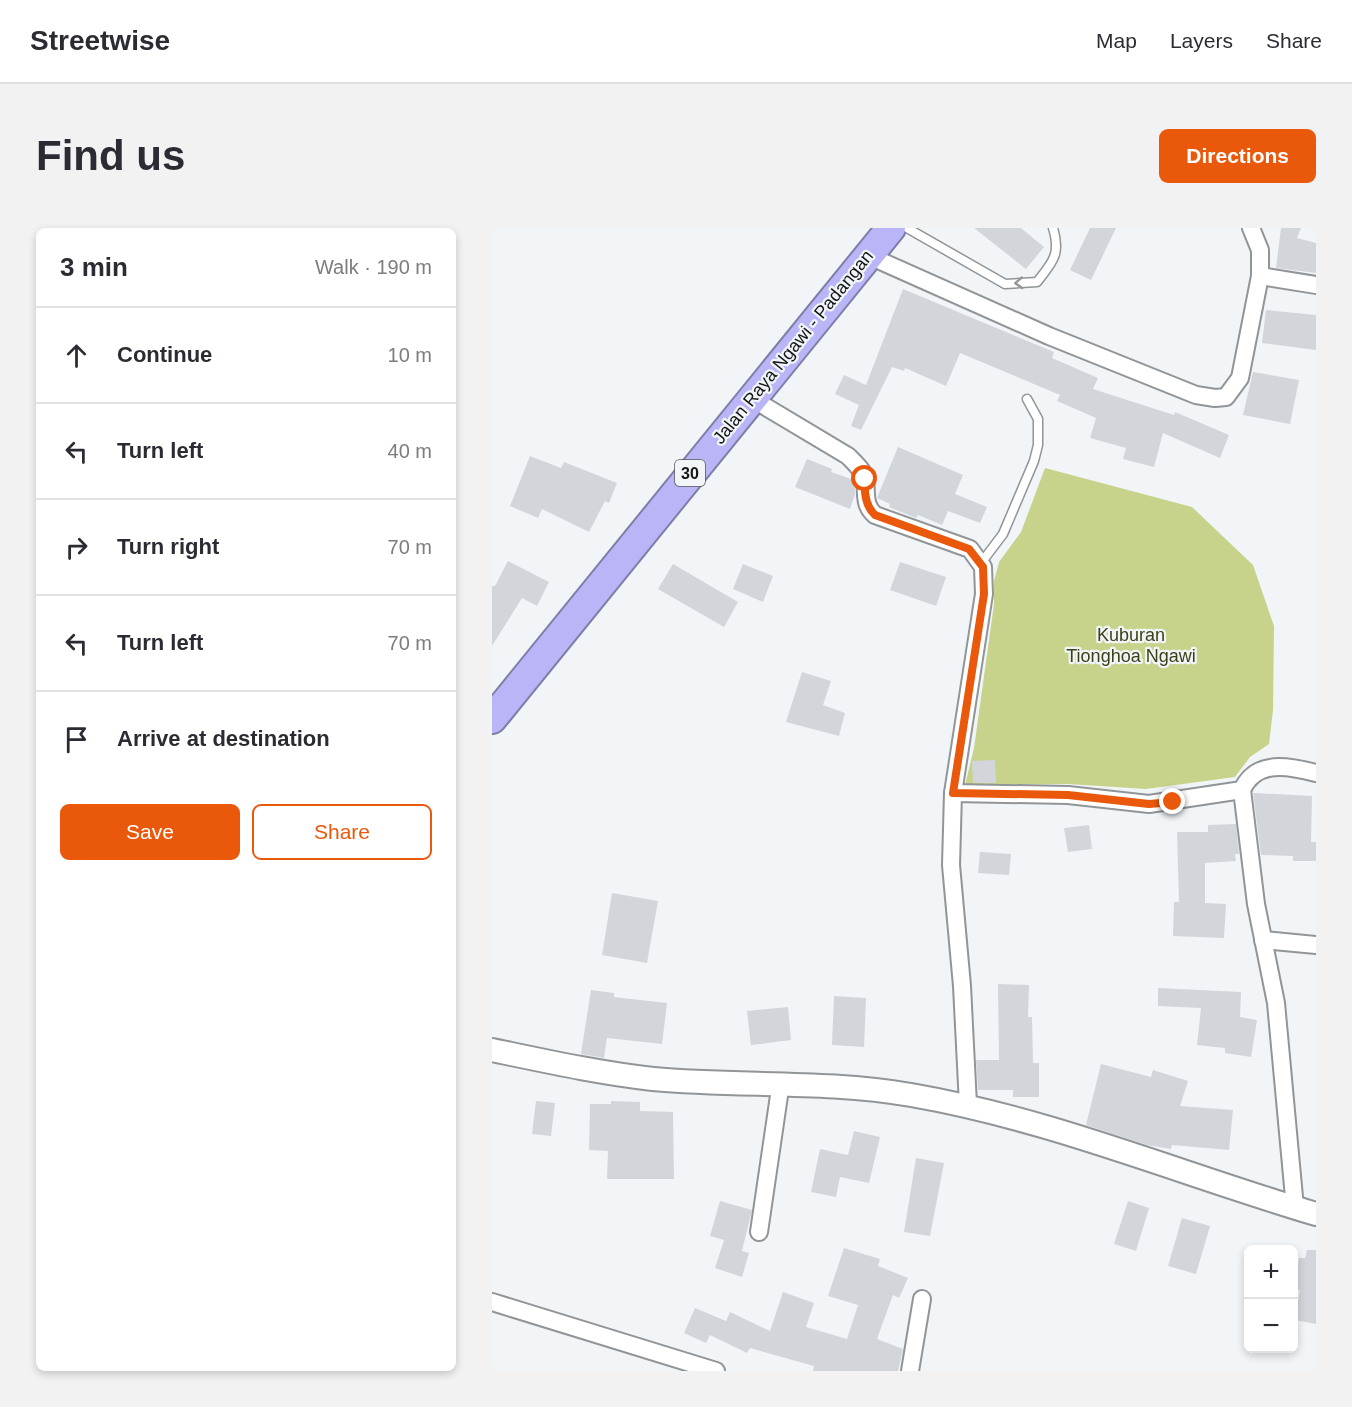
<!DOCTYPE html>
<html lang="en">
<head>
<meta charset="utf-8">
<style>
	body { margin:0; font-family:Arial,sans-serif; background:#f2f2f3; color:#2b2b33 }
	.controls { position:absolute; right:18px; bottom:18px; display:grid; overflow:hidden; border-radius:9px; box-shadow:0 3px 9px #0003 }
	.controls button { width:54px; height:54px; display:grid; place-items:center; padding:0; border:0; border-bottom:2px solid #e1e1e2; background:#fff; color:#2b2b33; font:30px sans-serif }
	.stop { position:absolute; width:18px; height:18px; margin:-14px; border:4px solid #ea580c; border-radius:50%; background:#fff }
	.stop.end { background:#ea580c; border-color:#fff; box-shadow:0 2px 6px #0008 }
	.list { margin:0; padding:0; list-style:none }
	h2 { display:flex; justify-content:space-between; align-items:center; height:78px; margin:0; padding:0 24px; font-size:26px }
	h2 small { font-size:20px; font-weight:400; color:#7c7c81 }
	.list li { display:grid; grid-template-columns:39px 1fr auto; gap:18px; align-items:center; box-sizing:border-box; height:96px; padding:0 24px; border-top:2px solid #e1e1e2 }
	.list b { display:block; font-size:22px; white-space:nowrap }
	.list em { font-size:20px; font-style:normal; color:#7c7c81 }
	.actions { display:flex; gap:12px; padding:18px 24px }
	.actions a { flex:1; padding:14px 0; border:2px solid #ea580c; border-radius:9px; text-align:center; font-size:21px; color:#ea580c }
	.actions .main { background:#ea580c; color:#fff }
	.icon { flex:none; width:33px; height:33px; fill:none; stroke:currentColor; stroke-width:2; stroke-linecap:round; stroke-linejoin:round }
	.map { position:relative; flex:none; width:824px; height:1143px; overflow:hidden; border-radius:9px }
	header { display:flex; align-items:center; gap:36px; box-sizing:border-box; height:84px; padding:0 30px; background:#fff; border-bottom:2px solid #e1e1e2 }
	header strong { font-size:28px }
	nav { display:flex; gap:33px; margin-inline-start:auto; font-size:21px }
	.intro { display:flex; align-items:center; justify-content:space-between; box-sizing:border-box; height:144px; padding:0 36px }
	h1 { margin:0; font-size:42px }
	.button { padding:15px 27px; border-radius:9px; background:#ea580c; color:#fff; font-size:21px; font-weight:700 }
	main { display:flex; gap:36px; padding:0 36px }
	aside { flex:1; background:#fff; border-radius:9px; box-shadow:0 3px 9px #0003 }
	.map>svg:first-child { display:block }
	.green { fill:#c7d38b }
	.building { fill:#d2d6da }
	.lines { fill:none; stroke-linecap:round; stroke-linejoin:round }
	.lane-casing { stroke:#919598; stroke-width:11 }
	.street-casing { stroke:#919598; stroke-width:20 }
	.secondary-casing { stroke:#919598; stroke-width:26 }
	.highway-casing { stroke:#7f7da8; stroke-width:32 }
	.lane { stroke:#fff; stroke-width:8 }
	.street { stroke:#fff; stroke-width:16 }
	.secondary { stroke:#fff; stroke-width:22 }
	.highway { stroke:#b9b5f7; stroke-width:28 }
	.oneway { stroke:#959596 }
	.route { stroke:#ea580c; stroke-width:8 }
	.labels { text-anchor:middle; stroke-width:4.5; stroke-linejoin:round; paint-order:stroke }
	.shield { fill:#f1f5f8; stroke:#565859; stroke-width:1.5 }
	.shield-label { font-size:16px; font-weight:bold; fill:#131415 }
	.street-label { font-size:18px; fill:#131415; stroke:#f1f5f8 }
	.park-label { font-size:18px; fill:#3b4016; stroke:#f1f5f8 }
</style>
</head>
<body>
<header>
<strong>Streetwise</strong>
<nav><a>Map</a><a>Layers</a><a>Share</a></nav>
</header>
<div class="intro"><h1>Find us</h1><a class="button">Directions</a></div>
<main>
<aside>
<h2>3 min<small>Walk · 190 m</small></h2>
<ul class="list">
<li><svg class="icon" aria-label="ahead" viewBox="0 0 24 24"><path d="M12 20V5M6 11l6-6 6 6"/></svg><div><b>Continue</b></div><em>10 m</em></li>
<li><svg class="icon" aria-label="left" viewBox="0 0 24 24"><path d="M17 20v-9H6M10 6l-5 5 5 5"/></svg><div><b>Turn left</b></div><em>40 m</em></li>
<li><svg class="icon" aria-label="right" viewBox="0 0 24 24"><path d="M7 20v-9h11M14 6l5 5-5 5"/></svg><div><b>Turn right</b></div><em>70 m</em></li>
<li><svg class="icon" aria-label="left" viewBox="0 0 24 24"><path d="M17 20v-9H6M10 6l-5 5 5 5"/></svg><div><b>Turn left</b></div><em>70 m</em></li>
<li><svg class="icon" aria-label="arrive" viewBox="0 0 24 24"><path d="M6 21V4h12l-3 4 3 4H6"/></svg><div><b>Arrive at destination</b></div></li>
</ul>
<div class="actions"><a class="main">Save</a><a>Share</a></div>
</aside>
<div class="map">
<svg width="824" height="1143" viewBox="0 0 824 1143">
	<rect width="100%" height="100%" fill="#f1f5f8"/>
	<polygon class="green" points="553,240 700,279 761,337 782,398 781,482 777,516 758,529 743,549 654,561 576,556 473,557 482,520 502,376 502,353 507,334 529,304"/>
	<g class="building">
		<polygon points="482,0 529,0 552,19 534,41"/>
		<polygon points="598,0 624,0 599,52 578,42"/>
		<polygon points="789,0 809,0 805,10 824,15 824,45 784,40"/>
		<polygon points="411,61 562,124 560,130 606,150 601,161 682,187 683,184 737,207 728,230 671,205 662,239 631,231 634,220 598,210 604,190 565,173 568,167 468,125 454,158 413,140 412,143 400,139 369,202 359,198 367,177 343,166 352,147 374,157"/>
		<polygon points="774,82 824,87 824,122 770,115"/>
		<polygon points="761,144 807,152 798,196 751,187"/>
		<polygon points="406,219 471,247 463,266 495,279 488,295 456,283 450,297 426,287 424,290 397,279 398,276 385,270"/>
		<polygon points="38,228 69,240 72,234 125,255 117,275 113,273 97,304 50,281 46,290 18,278"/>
		<polygon points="315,231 340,241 339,244 362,252 363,266 358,281 303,259"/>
		<polygon points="16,333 57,354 45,378 30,370 0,418 0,358 3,358"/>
		<polygon points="408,334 454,349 444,378 398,362"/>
		<polygon points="181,336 246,374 232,399 166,361"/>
		<polygon points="251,336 281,348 271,374 241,361"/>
		<polygon points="310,444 339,453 331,477 353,485 347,508 294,494"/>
		<polygon points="503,532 504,555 481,555 480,533"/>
		<polygon points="761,565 820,568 819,614 824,614 824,633 801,633 801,628 769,627"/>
		<polygon points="744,596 747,626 743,626 744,633 713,635 713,675 734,676 732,710 681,708 682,674 687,674 685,604 716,604 716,597"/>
		<polygon points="597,597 600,621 576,624 572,600"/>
		<polygon points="488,624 519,626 517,647 486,645"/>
		<polygon points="120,665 166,673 155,735 110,727"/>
		<polygon points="506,756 537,757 536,789 540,789 541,835 547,835 547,869 521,869 521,862 486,862 484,832 507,832"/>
		<polygon points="666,760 749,764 748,789 765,792 759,829 733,825 733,820 705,817 709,780 666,778"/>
		<polygon points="99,762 122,765 122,769 175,775 170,816 115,810 112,830 89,826"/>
		<polygon points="342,768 374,770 372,819 340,817"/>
		<polygon points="296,779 299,812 259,817 255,783"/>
		<polygon points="609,836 659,849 661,842 696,853 688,878 741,882 737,922 680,917 679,921 655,917 594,897"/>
		<polygon points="44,873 63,875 59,908 40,906"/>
		<polygon points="119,873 148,874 148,883 181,884 182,951 115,951 116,923 97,922 98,876 119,876"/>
		<polygon points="362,903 388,909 377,955 348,949 344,969 319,964 328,921 356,927"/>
		<polygon points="424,930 452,935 438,1008 412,1004"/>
		<polygon points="228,973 260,982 250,1023 257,1025 250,1049 223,1040 232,1012 218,1008"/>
		<polygon points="636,973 657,980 644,1023 622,1016"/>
		<polygon points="690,990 718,998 704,1046 676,1038"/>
		<polygon points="352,1020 388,1031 386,1038 416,1050 407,1070 401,1067 385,1111 411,1121 406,1143 321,1143 322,1138 258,1120 255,1125 218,1107 214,1115 192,1105 203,1080 234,1093 238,1084 278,1103 291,1064 322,1075 314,1099 355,1111 366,1077 336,1068"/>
		<polygon points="815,1022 824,1022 824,1096 803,1092 808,1062 802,1061 807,1030 813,1030"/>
	</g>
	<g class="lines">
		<defs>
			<g id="lane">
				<path d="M 415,0 L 513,56 L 545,54 C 561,34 569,26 561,0"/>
				<polyline points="489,335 511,306 542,233 546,217 546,191 535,171"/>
			</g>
			<g id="street">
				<polyline points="375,27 557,108 704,167 723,170 734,169 748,150 768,48 768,22 759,0"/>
				<polyline points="768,48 824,57"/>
				<path d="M 259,170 L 356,228 C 363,235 371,242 373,251 C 375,264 371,277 383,287 L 478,321 L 491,339 L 492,366 L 461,565 L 459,637 L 470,758 L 476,877"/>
				<polyline points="750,562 764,676 784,775 803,980"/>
				<path d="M 461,565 L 576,567 L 657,576 L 750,562 C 764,531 797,538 824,545"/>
				<polyline points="771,712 824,717"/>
				<polyline points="267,1004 289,854"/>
				<polyline points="0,1074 224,1143"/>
				<polyline points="418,1143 430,1071"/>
			</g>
			<path id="secondary" d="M 0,822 C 53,833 107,845 161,851 C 247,859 334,852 419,867 C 558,891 689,946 824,986"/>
			<polyline id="highway" points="0,491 399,0"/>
		</defs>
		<use href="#lane" class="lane-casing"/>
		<use href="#street" class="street-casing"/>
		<use href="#secondary" class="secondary-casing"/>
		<use href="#highway" class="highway-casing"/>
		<use href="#lane" class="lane"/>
		<use href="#street" class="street"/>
		<use href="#secondary" class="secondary"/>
		<use href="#highway" class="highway"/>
	</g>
	<defs><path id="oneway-chevron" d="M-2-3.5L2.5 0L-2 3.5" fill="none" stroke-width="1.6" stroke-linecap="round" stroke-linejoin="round" transform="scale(1.5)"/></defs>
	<use class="oneway" href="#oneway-chevron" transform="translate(527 55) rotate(177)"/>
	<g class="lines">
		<path class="route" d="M 373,251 C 372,264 373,278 383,287 L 477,321 L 491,339 L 492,366 L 461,565 L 576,567 L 657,576 L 681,574"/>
	</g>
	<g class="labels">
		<rect class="shield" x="183" y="232" width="30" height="26" rx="4.5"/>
		<g class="shield-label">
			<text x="198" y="251">30</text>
		</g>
		<g class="street-label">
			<text transform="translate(301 119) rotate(-51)" y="6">Jalan Raya Ngawi - Padangan</text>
		</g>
		<g class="park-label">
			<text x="639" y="413">Kuburan<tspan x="639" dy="21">Tionghoa Ngawi</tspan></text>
		</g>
	</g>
</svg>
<div class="controls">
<button>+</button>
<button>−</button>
</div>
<div class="stop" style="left:373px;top:251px"></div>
<div class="stop end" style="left:681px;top:574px"></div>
</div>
</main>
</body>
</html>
